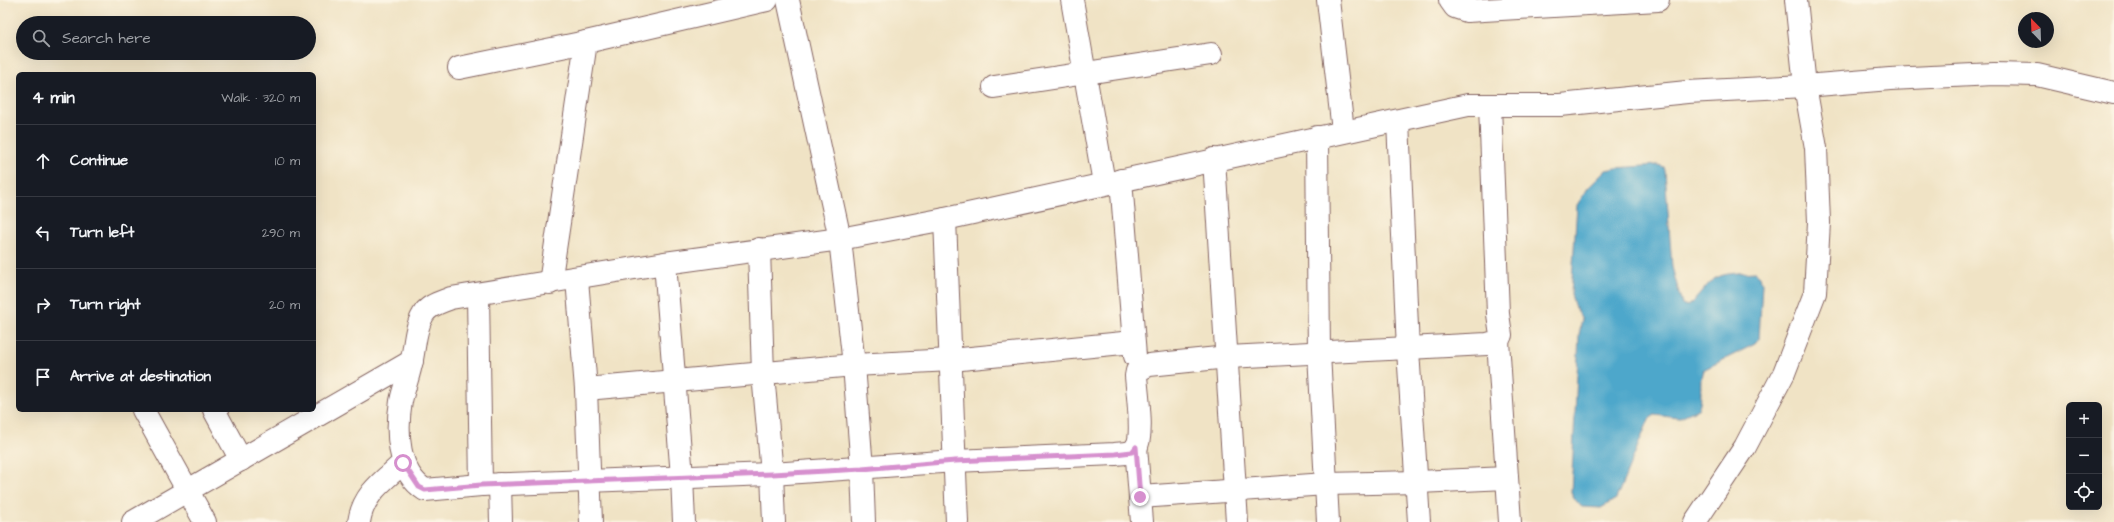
<!DOCTYPE html>
<html lang="en">
<head>
<meta charset="utf-8">
<style>
	body { margin:0; font-family:"Architects Daughter",sans-serif; background:#242831; color:#f1f3f6 }
	.controls { position:absolute; right:12px; bottom:12px; display:grid; overflow:hidden; border-radius:6px; box-shadow:0 4px 16px #0002 }
	.controls button { width:36px; height:36px; display:grid; place-items:center; padding:0; border:0; border-bottom:1px solid #363941; background:#171b24; color:#f1f3f6; font:20px sans-serif }
	.compass { position:absolute; left:2018px; top:12px; width:36px; height:36px; border-radius:50%; background:#171b24; box-shadow:0 4px 16px #0002; rotate:337deg }
	.stop { position:absolute; width:12px; height:12px; margin:-9px; border:3px solid #d690ce; border-radius:50%; background:#fff }
	.stop.end { background:#d690ce; border-color:#fff; box-shadow:0 1px 4px #0008 }
	.list { margin:0; padding:0; list-style:none }
	h2 { display:flex; justify-content:space-between; align-items:center; height:52px; margin:0; padding:0 16px; font-size:17px }
	h2 small { font-size:13px; font-weight:400; color:#9ea1a6 }
	.list li { display:grid; grid-template-columns:26px 1fr auto; gap:12px; align-items:center; box-sizing:border-box; height:72px; padding:0 16px; border-top:1px solid #363941 }
	.list b { display:block; font-size:15px; white-space:nowrap }
	.list em { font-size:13px; font-style:normal; color:#9ea1a6 }
	.icon { flex:none; width:22px; height:22px; fill:none; stroke:currentColor; stroke-width:2; stroke-linecap:round; stroke-linejoin:round }
	.map { position:relative; flex:none; width:2114px; height:522px; overflow:hidden }
	.search { position:absolute; background:#171b24; box-shadow:0 4px 16px #0002; left:16px; top:16px; width:300px; height:44px; display:flex; align-items:center; gap:10px; box-sizing:border-box; padding:0 14px; border-radius:22px; color:#9ea1a6; font-size:15px }
	.panel { position:absolute; background:#171b24; box-shadow:0 4px 16px #0002; left:16px; top:72px; width:300px; height:340px; border-radius:6px }
	.map>svg:first-child { display:block }
	.water { fill:#4da7cb; stroke:#4c637b }
	.lines { fill:none; stroke-linecap:round; stroke-linejoin:round }
	.minor-casing { stroke:#846461; stroke-width:24 }
	.minor { stroke:#fff; stroke-width:22 }
	.route { stroke:#d690ce; stroke-width:5 }
</style>
</head>
<body>
<div class="map">
<svg width="2114" height="522" viewBox="0 0 2114 522">
	<rect width="100%" height="100%" fill="#fcf5e5"/>
	<filter id="ink" filterUnits="userSpaceOnUse"><feTurbulence type="fractalNoise" baseFrequency=".025" numOctaves="2"/><feDisplacementMap in="SourceGraphic" scale="8" xChannelSelector="R" yChannelSelector="G"/><feConvolveMatrix kernelMatrix="1 2 1 2 8 2 1 2 1" color-interpolation-filters="sRGB"/></filter>
	<filter id="wash" filterUnits="userSpaceOnUse"><feTurbulence type="fractalNoise" baseFrequency=".012" numOctaves="4" result="noise"/><feDisplacementMap in="SourceGraphic" scale="16" xChannelSelector="R" yChannelSelector="G"/><feGaussianBlur stdDeviation="0.9" result="paint"/><feColorMatrix in="noise" values="0 0 0 0 0 0 0 0 0 0 0 0 0 0 0 0 0 1.4 0 .05"/><feComposite in="paint" operator="in"/></filter>
	<g filter="url(#wash)">
		<rect width="100%" height="100%" fill="#f0e3c5"/>
		<path class="water" d="M 1658,165 L 1664,167 L 1665,171 L 1672,267 L 1682,304 L 1687,306 C 1698,299 1704,287 1714,279 C 1725,272 1742,273 1755,272 L 1760,276 L 1762,284 L 1759,339 L 1755,344 L 1703,370 C 1698,383 1704,396 1698,409 L 1678,418 L 1655,415 L 1649,419 L 1616,499 L 1601,508 L 1582,507 L 1576,502 L 1571,493 L 1579,335 L 1582,319 L 1574,305 L 1571,294 L 1577,205 L 1588,188 L 1606,170 L 1616,168 Z"/>
	</g>
	<g filter="url(#ink)">
		<g class="lines">
			<defs>
				<g id="minor">
					<polyline points="788,0 840,239 854,365 862,469 864,522"/>
					<polyline points="1072,0 1104,183"/>
					<polyline points="1328,0 1343,131"/>
					<polyline points="1450,0 1455,7 1467,11 1658,0"/>
					<polyline points="459,68 586,42"/>
					<polyline points="994,87 1211,54"/>
					<path d="M 1490,105 L 1498,314 L 1501,335 L 1498,341 L 1487,344 L 1228,357 L 1149,365 L 1137,371 L 1136,376 C 1137,391 1144,436 1136,448 C 1132,454 1122,453 1115,454 L 955,461 L 772,474 L 481,485 L 425,490 C 397,472 396,431 401,401 C 404,387 410,373 412,359 C 415,345 415,328 423,315 C 428,305 442,302 451,298 L 665,263 L 840,239 L 945,219 L 1468,105 L 1560,105 L 1687,92 L 1805,86 L 1890,79 L 1994,74 L 2037,75 L 2114,93"/>
					<polyline points="1398,121 1408,350 1419,522"/>
					<polyline points="1317,137 1319,353 1328,522"/>
					<polyline points="1214,159 1237,522"/>
					<polyline points="1121,180 1135,356"/>
					<polyline points="945,219 957,522"/>
					<polyline points="759,249 763,374 772,474 774,522"/>
					<polyline points="665,263 682,477 684,522"/>
					<polyline points="577,279 586,389 591,522"/>
					<polyline points="550,283 586,42 767,0"/>
					<polyline points="478,295 481,485"/>
					<polyline points="1498,341 1510,522"/>
					<polyline points="586,389 854,365 951,360 1133,342"/>
					<polyline points="143,410 205,522"/>
					<polyline points="214,410 241,460"/>
					<polyline points="1136,447 1142,522"/>
					<polyline points="500,484 501,522"/>
					<polyline points="1140,497 1326,484 1418,482 1507,478"/>
					<polyline points="133,522 412,361"/>
					<path d="M 359,522 C 363,494 383,481 403,463"/>
					<polyline points="1695,522 1745,447 1784,373 1815,293 1819,222 1816,148 1805,86 1796,0"/>
				</g>
			</defs>
			<use href="#minor" class="minor-casing"/>
			<use href="#minor" class="minor"/>
		</g>
	</g>
	<g class="lines" filter="url(#ink)">
		<polyline class="route" points="403,463 419,487 425,490 481,485 772,474 862,469 955,461 1115,454 1132,452 1136,447 1140,497"/>
	</g>
</svg>
<div class="controls">
<button>+</button>
<button>−</button>
<button><svg class="icon" aria-label="locate" viewBox="0 0 24 24"><circle cx="12" cy="12" r="6"/><path d="M12 2v4M12 18v4M2 12h4M18 12h4"/></svg></button>
</div>
<svg class="compass" viewBox="-18 -18 36 36"><path d="M0-13l5 13h-10z" fill="#e53935"/><path d="M0 13l5-13h-10z" fill="#9ea1a6"/></svg>
<div class="stop" style="left:403px;top:463px"></div>
<div class="stop end" style="left:1140px;top:497px"></div>
<div class="search"><svg class="icon" aria-label="search" viewBox="0 0 24 24"><circle cx="10" cy="10" r="6"/><path d="M15 15l6 6"/></svg>Search here</div>
<section class="panel">
<h2>4 min<small>Walk · 320 m</small></h2>
<ul class="list">
<li><svg class="icon" aria-label="ahead" viewBox="0 0 24 24"><path d="M12 20V5M6 11l6-6 6 6"/></svg><div><b>Continue</b></div><em>10 m</em></li>
<li><svg class="icon" aria-label="left" viewBox="0 0 24 24"><path d="M17 20v-9H6M10 6l-5 5 5 5"/></svg><div><b>Turn left</b></div><em>290 m</em></li>
<li><svg class="icon" aria-label="right" viewBox="0 0 24 24"><path d="M7 20v-9h11M14 6l5 5-5 5"/></svg><div><b>Turn right</b></div><em>20 m</em></li>
<li><svg class="icon" aria-label="arrive" viewBox="0 0 24 24"><path d="M6 21V4h12l-3 4 3 4H6"/></svg><div><b>Arrive at destination</b></div></li>
</ul>
</section>
</div>
</body>
</html>
